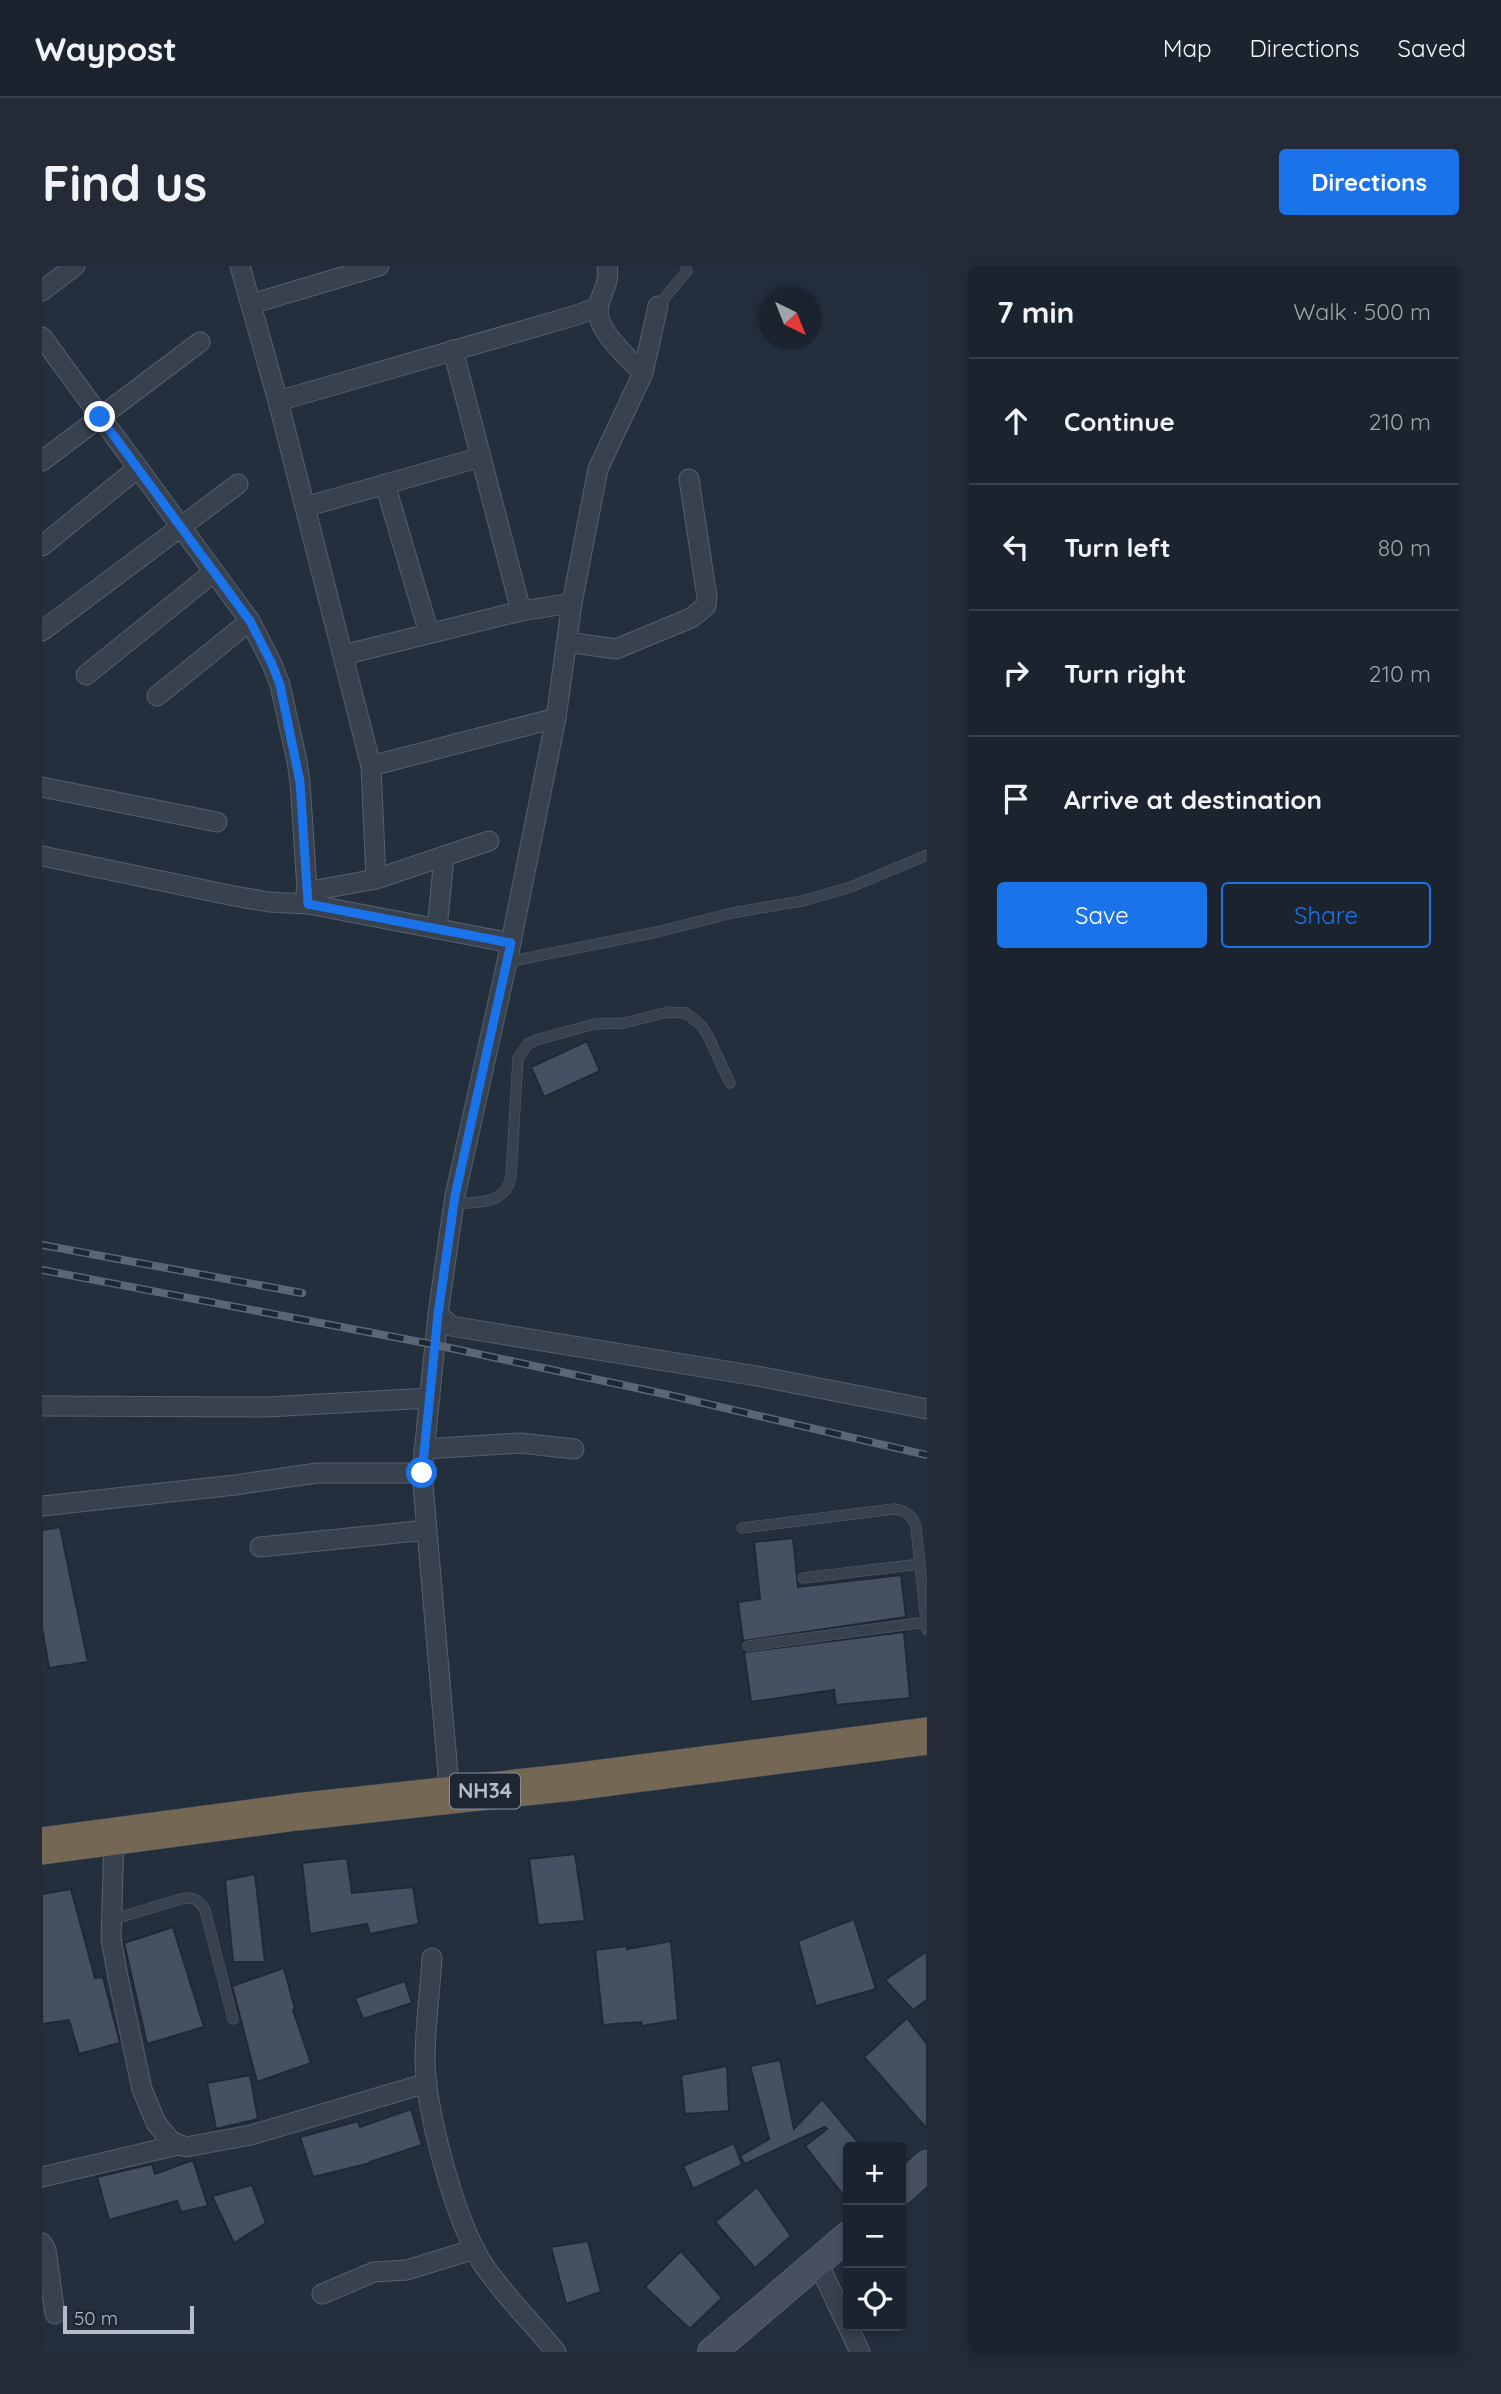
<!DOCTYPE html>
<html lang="en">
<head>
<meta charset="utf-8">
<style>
	body { margin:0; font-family:Quicksand,sans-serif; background:#242b36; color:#f1f3f6 }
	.controls { position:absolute; right:21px; bottom:21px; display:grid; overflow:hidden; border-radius:7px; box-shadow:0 4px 10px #0003 }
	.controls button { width:63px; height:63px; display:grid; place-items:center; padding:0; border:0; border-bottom:2px solid #39404a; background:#1b232e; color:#f1f3f6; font:35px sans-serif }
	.compass { position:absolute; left:717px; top:21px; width:63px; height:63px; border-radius:50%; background:#1b232e; box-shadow:0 4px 10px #0003; rotate:137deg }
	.scale { position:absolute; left:21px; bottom:18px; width:131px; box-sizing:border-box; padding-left:7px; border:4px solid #b4bcc9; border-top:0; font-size:19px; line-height:24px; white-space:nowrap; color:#b4bcc9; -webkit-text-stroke:5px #1d2633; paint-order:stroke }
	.stop { position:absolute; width:21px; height:21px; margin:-16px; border:5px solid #1a73e8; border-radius:50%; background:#fff }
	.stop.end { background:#1a73e8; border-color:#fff; box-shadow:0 2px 7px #0008 }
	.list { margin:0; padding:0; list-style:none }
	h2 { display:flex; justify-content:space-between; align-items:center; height:91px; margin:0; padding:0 28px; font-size:30px }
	h2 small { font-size:23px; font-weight:400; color:#a0a4aa }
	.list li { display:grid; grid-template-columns:46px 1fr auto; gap:21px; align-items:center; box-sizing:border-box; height:126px; padding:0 28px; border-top:2px solid #39404a }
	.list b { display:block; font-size:26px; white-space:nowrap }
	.list em { font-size:23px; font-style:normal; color:#a0a4aa }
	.actions { display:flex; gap:14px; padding:21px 28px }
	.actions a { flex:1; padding:16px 0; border:2px solid #1a73e8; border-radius:7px; text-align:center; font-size:24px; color:#1a73e8 }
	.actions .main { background:#1a73e8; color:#fff }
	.icon { flex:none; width:38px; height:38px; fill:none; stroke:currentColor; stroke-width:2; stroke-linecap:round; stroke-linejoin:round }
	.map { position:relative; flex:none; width:885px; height:2086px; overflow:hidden; border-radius:7px }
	header { display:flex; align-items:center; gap:42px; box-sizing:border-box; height:98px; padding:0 35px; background:#1b232e; border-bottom:2px solid #39404a }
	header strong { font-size:33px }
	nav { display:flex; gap:38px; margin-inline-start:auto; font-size:24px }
	.intro { display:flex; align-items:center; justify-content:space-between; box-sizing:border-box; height:168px; padding:0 42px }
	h1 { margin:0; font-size:49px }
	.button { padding:18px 32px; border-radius:7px; background:#1a73e8; color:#fff; font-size:24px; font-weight:700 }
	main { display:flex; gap:42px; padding:0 42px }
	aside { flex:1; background:#1b232e; border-radius:7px; box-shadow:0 4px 10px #0003 }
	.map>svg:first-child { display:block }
	.building { fill:#455162; stroke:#1f2835; stroke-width:2 }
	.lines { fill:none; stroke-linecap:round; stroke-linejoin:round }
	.lane-casing { stroke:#565f6c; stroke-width:11 }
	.street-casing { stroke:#565f6c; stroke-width:21 }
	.secondary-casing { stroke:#565f6c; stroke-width:30 }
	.highway-casing { stroke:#434c59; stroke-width:38 }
	.lane { stroke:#38414e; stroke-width:10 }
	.street { stroke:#38414e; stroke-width:19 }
	.secondary { stroke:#465061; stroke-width:28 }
	.highway { stroke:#746855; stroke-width:37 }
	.rail-casing { stroke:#5a6575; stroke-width:8 }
	.rail { stroke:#1d2633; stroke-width:5; stroke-dasharray:16; stroke-linecap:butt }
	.route { stroke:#1a73e8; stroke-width:9 }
	.labels { text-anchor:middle; stroke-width:6; stroke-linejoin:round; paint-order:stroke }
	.shield { fill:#1d2633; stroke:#878f9c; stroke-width:2 }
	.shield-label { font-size:21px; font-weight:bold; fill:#b4bcc9 }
</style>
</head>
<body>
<header>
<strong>Waypost</strong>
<nav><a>Map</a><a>Directions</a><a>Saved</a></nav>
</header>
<div class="intro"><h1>Find us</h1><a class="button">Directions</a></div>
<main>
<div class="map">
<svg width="885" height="2086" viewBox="0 0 885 2086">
	<rect width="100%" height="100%" fill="#242f3e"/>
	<g class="building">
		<polygon points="545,775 558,805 502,831 489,801"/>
		<polygon points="18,1261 46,1396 7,1402 0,1362 0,1264"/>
		<polygon points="751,1272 756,1321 859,1309 864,1351 701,1375 696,1336 718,1333 712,1276"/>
		<polygon points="862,1366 868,1432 794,1439 792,1424 709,1436 702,1386"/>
		<polygon points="533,1588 543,1655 496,1659 487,1593"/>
		<polygon points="305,1592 310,1627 371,1621 377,1658 328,1668 325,1658 268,1668 260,1597"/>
		<polygon points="213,1608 223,1696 191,1696 183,1614"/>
		<polygon points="29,1623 53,1712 61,1711 78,1777 37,1788 27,1754 0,1758 0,1628"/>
		<polygon points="812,1653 834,1723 774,1740 756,1675"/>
		<polygon points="131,1661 162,1761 105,1778 82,1677"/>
		<polygon points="629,1675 636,1754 600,1760 599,1756 561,1759 553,1684 585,1680 585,1683"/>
		<polygon points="885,1685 885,1734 871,1744 843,1714"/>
		<polygon points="242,1702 253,1743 251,1744 269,1797 215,1816 190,1720"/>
		<polygon points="363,1715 370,1737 321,1753 313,1732"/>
		<polygon points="865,1752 885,1778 885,1863 822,1791"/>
		<polygon points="738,1794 752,1863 780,1833 820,1881 806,1881 806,1935 763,1880 785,1863 783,1861 703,1898 698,1890 727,1873 708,1800"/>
		<polygon points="685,1800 687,1845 643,1848 639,1809"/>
		<polygon points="208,1809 216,1853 174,1863 165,1817"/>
		<polygon points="369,1843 380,1879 328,1896 329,1897 271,1911 258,1871 316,1855 318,1861"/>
		<polygon points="692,1877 700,1899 651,1923 641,1900"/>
		<polygon points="151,1894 166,1940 139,1946 135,1935 67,1954 55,1911 110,1898 113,1908"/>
		<polygon points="210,1919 224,1957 192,1977 170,1930"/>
		<polygon points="715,1921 749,1970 713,2002 673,1956"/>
		<polygon points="546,1975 559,2026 524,2038 509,1981"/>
		<polygon points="639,1985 680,2032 648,2063 603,2021"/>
	</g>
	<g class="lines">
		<defs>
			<g id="lane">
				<polyline points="616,40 645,5 644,0"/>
				<polyline points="465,696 615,666 690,647 760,635 809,621 885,589"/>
				<path d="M 412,938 C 435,936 465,939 469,910 L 476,792 L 486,778 L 494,774 L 553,758 L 582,757 L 626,746 L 644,747 L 659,759 L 666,770 L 688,817"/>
				<path d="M 700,1262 L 852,1243 C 864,1245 872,1250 874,1262 L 885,1364"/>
				<polyline points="761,1312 878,1298"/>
				<polyline points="706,1380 884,1356"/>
				<path d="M 69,1654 L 139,1633 C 151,1630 157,1634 163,1644 L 191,1753"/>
			</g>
			<g id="street">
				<polyline points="198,0 236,135 329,500 334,613"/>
				<path d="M 565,0 C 568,15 561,24 557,38 C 550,62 586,91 601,107"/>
				<polyline points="0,25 33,0"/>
				<polyline points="209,38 337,0"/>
				<polyline points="0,71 208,355 230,398 238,419 255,495 258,516 266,638 469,677"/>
				<polyline points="411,84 479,345"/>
				<polyline points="236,135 535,49 556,41"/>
				<polyline points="0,195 158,76"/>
				<polyline points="343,218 387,367"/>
				<polyline points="263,241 439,191"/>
				<polyline points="0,280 96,202"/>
				<polyline points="0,365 196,218"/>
				<polyline points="525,376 574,383 649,352 664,340 665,331 647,213"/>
				<polyline points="301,389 479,345 530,337"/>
				<polyline points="44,409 172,306"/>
				<polyline points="115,430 208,355"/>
				<polyline points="329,500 514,452"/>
				<polyline points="0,521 175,556"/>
				<polyline points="0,590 192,630 227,636 266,638"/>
				<polyline points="264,626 334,613 447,575"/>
				<polyline points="395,663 402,591"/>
				<polyline points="396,1048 409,1060 715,1110 885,1143"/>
				<polyline points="0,1140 225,1141 388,1132"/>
				<polyline points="382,1183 478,1177 532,1183"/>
				<polyline points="0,1240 193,1219 275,1207 380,1207"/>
				<polyline points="218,1281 385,1264"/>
				<polyline points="406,1529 406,1508 380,1207 396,1048 407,971 413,930 465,696 514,452 530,337 556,203 601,107 616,40"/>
				<polyline points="72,1571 69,1673 76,1711 100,1823 114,1857 129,1875 144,1881 209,1869 385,1817"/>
				<path d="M 390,1692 C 388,1726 383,1760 383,1794 C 384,1846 412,1950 439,1995 C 460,2028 490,2056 514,2086"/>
				<polyline points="0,1911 136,1879"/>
				<polyline points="0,1977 4,1984 13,2048"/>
				<polyline points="776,1997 818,2086"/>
				<polyline points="280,2028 332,2006 365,2004 433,1983"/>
			</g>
			<g id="secondary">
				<polyline points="859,1923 885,1899"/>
				<polyline points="670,2086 806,1970"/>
			</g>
			<polyline id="highway" points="0,1580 254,1546 530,1516 885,1470"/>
		</defs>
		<use href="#lane" class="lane-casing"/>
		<use href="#street" class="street-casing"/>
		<use href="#secondary" class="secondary-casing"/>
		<use href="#highway" class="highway-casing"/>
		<use href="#lane" class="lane"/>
		<use href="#street" class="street"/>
		<use href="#secondary" class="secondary"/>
		<use href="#highway" class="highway"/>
		<defs>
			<g id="rail">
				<polyline points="0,979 260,1027"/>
				<polyline points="0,1004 394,1079 627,1129 885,1189"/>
			</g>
		</defs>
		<use href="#rail" class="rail-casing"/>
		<use href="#rail" class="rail"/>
	</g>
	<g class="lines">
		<polyline class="route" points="58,151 208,355 230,398 238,419 258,516 266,638 469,677 413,930 396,1048 380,1207"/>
	</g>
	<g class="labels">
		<rect class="shield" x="408" y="1507.5" width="70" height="35" rx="5"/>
		<g class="shield-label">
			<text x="443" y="1532">NH34</text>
		</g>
	</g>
</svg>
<div class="controls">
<button>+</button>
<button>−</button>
<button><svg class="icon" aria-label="locate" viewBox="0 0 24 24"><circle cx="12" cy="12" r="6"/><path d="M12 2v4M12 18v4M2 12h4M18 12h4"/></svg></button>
</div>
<svg class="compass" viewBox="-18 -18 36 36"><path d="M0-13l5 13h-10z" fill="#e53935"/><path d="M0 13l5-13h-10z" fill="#a0a4aa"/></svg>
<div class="scale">50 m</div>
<div class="stop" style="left:380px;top:1207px"></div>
<div class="stop end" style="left:58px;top:151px"></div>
</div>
<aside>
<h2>7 min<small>Walk · 500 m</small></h2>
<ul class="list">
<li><svg class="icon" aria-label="ahead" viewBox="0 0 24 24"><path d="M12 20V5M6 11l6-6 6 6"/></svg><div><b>Continue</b></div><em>210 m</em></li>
<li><svg class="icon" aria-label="left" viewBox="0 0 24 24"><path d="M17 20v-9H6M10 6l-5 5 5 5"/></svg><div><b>Turn left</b></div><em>80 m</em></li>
<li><svg class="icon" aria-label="right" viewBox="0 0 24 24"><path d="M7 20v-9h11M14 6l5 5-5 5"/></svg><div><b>Turn right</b></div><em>210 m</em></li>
<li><svg class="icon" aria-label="arrive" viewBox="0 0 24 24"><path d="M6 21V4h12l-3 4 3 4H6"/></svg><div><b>Arrive at destination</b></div></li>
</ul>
<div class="actions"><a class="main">Save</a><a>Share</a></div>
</aside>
</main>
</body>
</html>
